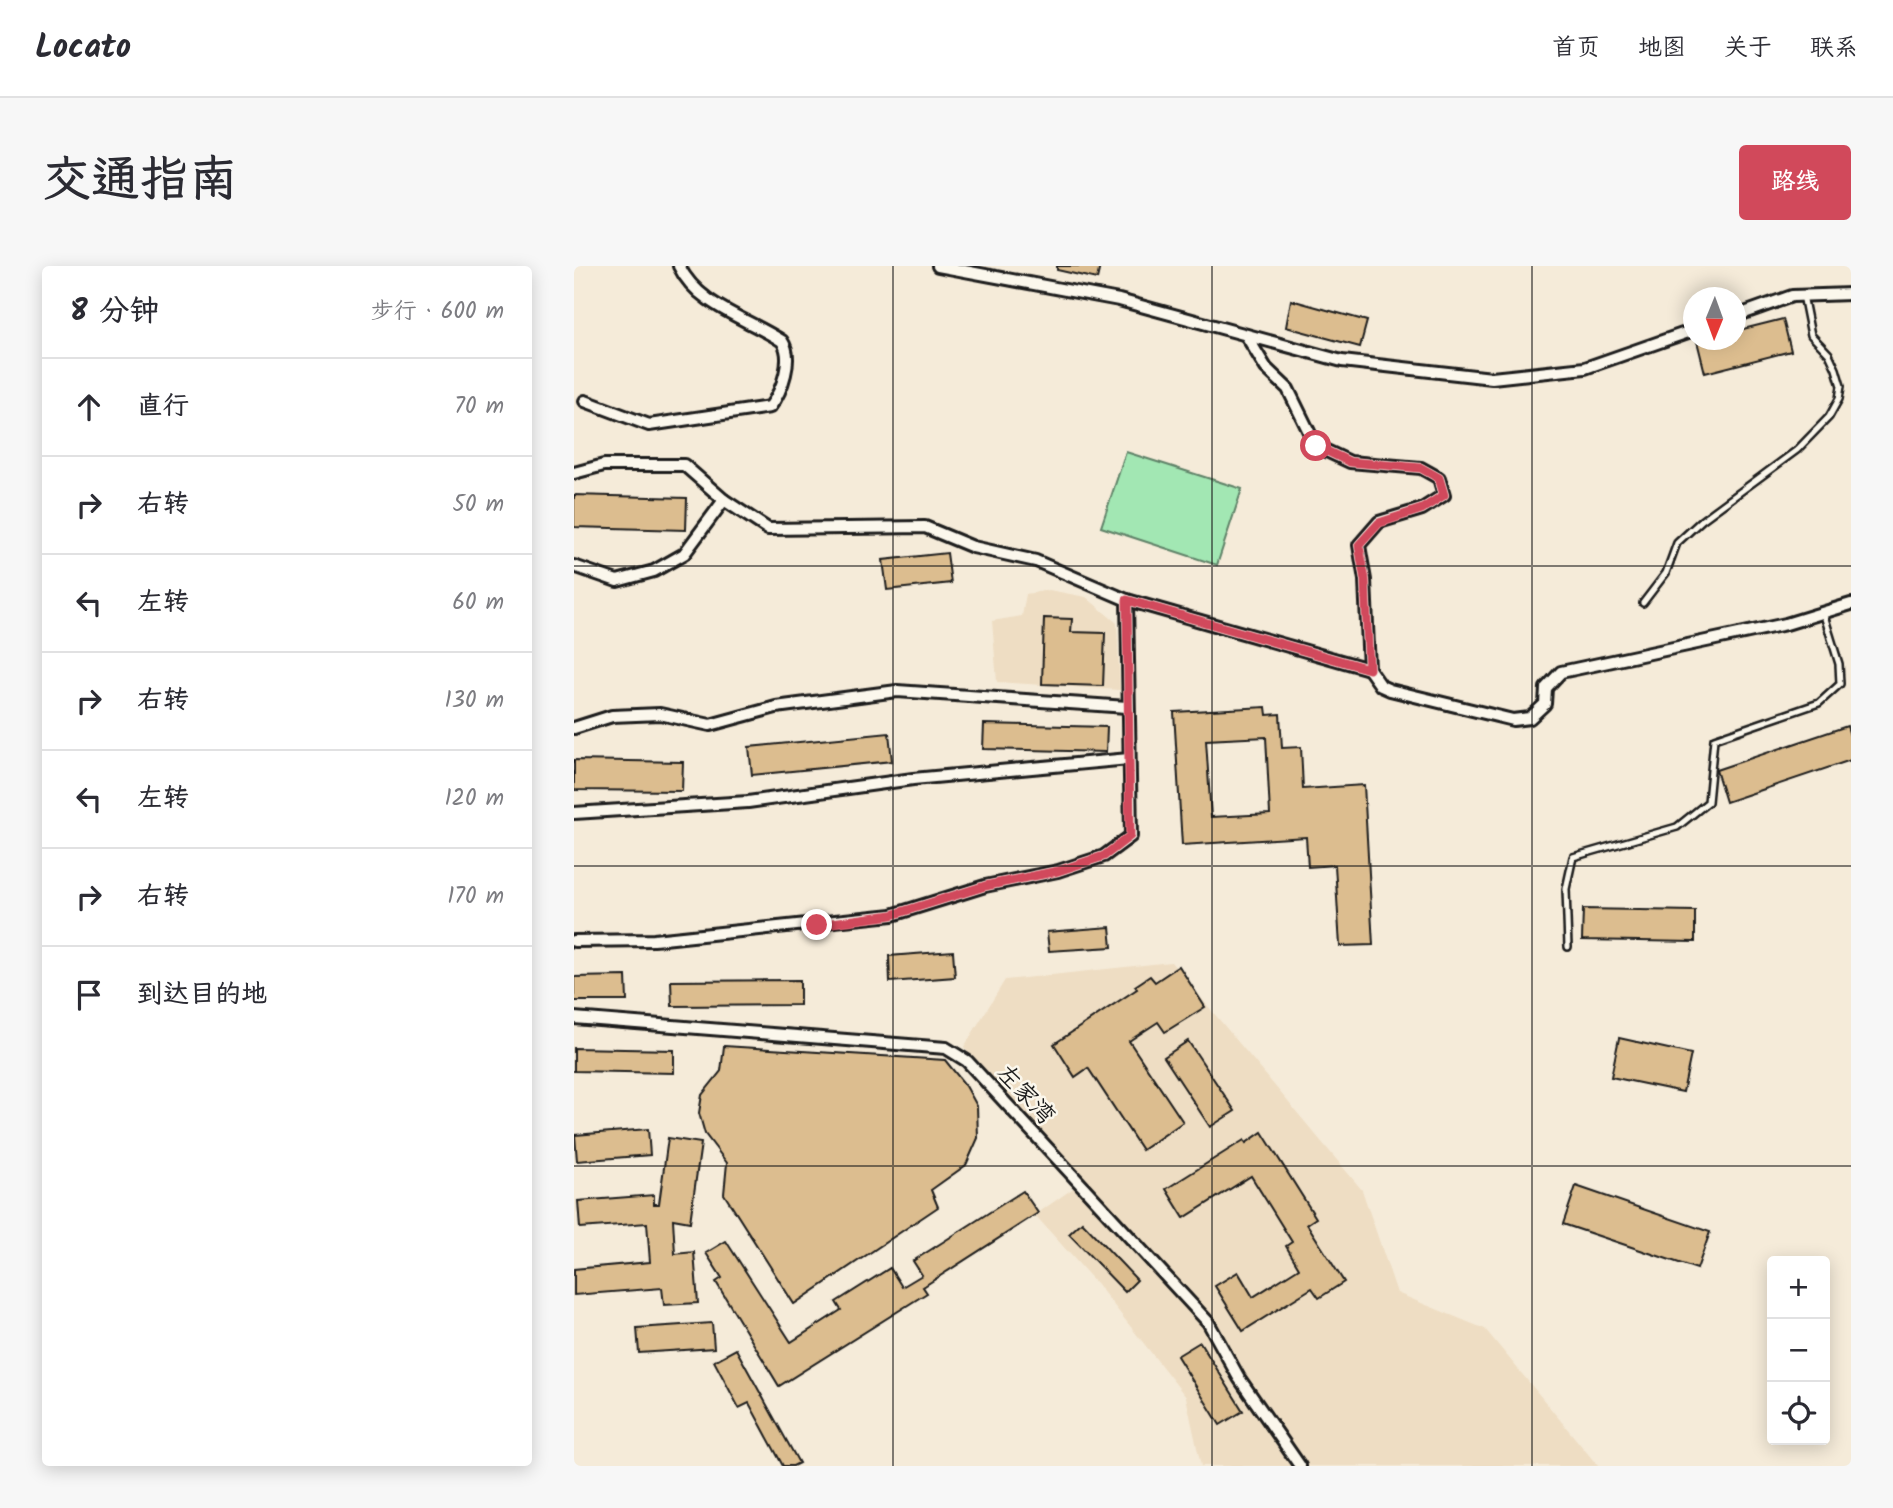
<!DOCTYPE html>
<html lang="zh">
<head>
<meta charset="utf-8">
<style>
	body { margin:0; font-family:Kalam,"LXGW WenKai TC",sans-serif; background:#f7f7f7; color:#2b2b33 }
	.controls { position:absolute; right:21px; bottom:21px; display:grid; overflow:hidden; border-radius:7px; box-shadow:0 4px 18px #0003 }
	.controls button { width:63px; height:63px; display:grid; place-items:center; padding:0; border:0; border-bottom:2px solid #e1e1e2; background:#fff; color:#2b2b33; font:35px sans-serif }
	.compass { position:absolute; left:1109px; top:21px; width:63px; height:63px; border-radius:50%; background:#fff; box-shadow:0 4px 18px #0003; rotate:181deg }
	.stop { position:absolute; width:21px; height:21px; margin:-16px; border:5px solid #d1495b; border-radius:50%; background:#fff }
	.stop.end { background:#d1495b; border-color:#fff; box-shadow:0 2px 7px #0008 }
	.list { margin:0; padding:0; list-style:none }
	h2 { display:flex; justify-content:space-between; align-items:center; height:91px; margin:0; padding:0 28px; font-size:30px }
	h2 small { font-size:23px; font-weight:400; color:#7c7c81 }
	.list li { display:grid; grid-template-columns:46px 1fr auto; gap:21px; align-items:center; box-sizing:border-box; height:98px; padding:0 28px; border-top:2px solid #e1e1e2 }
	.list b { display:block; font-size:26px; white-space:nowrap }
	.list em { font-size:23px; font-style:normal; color:#7c7c81 }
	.icon { flex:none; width:38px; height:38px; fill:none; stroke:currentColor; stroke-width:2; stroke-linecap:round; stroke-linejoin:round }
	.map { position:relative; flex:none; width:1277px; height:1200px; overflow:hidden; border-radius:7px }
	header { display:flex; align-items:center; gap:42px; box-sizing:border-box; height:98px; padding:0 35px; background:#fff; border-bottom:2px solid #e1e1e2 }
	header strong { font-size:33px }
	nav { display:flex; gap:38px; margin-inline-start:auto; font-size:24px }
	.intro { display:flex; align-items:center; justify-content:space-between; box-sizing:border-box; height:168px; padding:0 42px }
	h1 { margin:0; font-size:49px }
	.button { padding:18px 32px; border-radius:7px; background:#d1495b; color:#fff; font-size:24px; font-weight:700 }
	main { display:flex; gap:42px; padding:0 42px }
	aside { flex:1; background:#fff; border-radius:7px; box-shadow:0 4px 18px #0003 }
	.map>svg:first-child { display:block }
	.built { fill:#eeddc3 }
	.green { fill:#a2e7b3; stroke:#5f8268; stroke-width:2 }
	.building { fill:#dcbd8f; stroke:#1c1c1c; stroke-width:2; fill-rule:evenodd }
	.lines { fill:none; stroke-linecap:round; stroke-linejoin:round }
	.service-casing { stroke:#1c1c1c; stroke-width:10 }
	.minor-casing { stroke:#1c1c1c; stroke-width:16 }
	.service { stroke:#fbf7ec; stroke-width:5 }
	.minor { stroke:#fbf7ec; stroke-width:10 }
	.route { stroke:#d1495b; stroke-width:9 }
	.grid { fill:none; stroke:#1c1c1c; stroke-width:2; stroke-opacity:0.55 }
	.labels { text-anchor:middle; stroke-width:5; stroke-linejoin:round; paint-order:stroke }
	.street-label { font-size:24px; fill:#1c1c1c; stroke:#fbf7ec }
</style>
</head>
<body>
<header>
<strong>Locato</strong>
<nav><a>首页</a><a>地图</a><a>关于</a><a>联系</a></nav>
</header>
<div class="intro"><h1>交通指南</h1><a class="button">路线</a></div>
<main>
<aside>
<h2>8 分钟<small>步行 · 600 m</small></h2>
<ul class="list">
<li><svg class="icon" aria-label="ahead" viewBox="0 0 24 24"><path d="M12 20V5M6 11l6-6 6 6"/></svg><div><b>直行</b></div><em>70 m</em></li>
<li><svg class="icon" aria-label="right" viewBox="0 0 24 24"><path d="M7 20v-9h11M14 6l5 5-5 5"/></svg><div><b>右转</b></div><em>50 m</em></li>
<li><svg class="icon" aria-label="left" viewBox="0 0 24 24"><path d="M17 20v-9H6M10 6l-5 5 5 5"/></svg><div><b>左转</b></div><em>60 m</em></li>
<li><svg class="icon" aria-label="right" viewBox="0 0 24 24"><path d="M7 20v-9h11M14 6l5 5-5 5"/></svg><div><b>右转</b></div><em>130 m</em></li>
<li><svg class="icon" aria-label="left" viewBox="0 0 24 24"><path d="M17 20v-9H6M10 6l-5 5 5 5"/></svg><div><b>左转</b></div><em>120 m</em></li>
<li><svg class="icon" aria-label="right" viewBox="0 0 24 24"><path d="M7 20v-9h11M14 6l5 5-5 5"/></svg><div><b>右转</b></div><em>170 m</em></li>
<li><svg class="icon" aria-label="arrive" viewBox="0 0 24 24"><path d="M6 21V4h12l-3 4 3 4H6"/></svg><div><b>到达目的地</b></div></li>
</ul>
</aside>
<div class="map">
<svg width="1277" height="1200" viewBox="0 0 1277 1200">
	<rect width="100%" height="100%" fill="#f5ebd9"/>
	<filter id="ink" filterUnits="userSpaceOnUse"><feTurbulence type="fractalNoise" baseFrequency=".0143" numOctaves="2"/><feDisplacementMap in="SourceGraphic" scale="14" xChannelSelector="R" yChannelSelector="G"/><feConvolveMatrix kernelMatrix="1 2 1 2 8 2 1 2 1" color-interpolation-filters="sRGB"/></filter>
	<g filter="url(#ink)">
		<g class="built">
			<polygon points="475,324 512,331 543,357 546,424 423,416 418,355 448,350 452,328"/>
			<polygon points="597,696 788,924 823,1027 911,1063 1024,1200 627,1200 612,1131 523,1018 461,949 501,921 390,781 431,714"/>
		</g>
		<polygon class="green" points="552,186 668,223 643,299 527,261"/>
		<g class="building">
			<polygon points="483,0 526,0 523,13 483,4"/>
			<polygon points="717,34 793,55 786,81 712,61"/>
			<polygon points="1209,53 1217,85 1131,107 1123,75 1161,74 1161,65"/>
			<polygon points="0,229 113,232 112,264 0,261"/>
			<polygon points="373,287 377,317 313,324 309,294"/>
			<polygon points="470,352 498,353 497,366 531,367 529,420 468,418"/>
			<path d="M 692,441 L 693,449 L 706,448 L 708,482 L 727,481 L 729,523 L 790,519 L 799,679 L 766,680 L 761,599 L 734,601 L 732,571 L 608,579 L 600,446 ZM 692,471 L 696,548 L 637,551 L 632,474 Z"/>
			<polygon points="410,458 533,461 532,486 409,483"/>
			<polygon points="1273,460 1277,473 1277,494 1152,536 1142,504"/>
			<polygon points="315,467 318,495 178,509 175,481"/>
			<polygon points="0,494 109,496 108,525 0,524"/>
			<polygon points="1009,643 1121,645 1121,676 1008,674"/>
			<polygon points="536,661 538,681 475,685 473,666"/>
			<polygon points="379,685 381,711 316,716 315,690"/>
			<polygon points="605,700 631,741 591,766 584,756 555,775 609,856 568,884 514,802 501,811 480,778 563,723 561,720 576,710 581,716"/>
			<polygon points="52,710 53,735 0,735 0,711"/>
			<polygon points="226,714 226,739 98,740 97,715"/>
			<polygon points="1045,772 1117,788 1109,826 1037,811"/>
			<polygon points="614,775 661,845 636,861 590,791"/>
			<polygon points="150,780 371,794 392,820 403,840 404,872 392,899 357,924 364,941 220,1038 150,928 153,897 131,868 125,847 128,829 147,805"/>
			<polygon points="0,782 100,784 100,807 0,805"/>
			<polygon points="74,863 76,889 3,895 1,869"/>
			<polygon points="688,866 742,952 733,958 770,1016 745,1032 738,1022 669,1065 641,1020 664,1006 679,1031 725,1002 712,980 718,976 677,910 610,952 592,923 670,874 672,877"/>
			<polygon points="94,872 127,877 116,956 99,953 101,988 120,986 124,1037 90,1039 88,1022 0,1029 0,1003 76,996 73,957 6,962 4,935 80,929 80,938 85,938"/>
			<polygon points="1002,920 1136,966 1123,1003 989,958"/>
			<polygon points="449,925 464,947 349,1021 353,1027 205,1120 142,1016 148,1012 132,987 152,975 217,1076 267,1044 262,1036 316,1002 328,1021 348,1009 339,995"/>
			<polygon points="508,956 563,1014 551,1026 495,968"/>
			<polygon points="138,1057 140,1082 65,1087 63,1062"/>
			<polygon points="626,1076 669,1145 646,1159 603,1090"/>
			<polygon points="162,1083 225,1197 219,1200 209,1200 175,1137 165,1142 140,1095"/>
		</g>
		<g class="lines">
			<defs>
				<g id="service">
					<polyline points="1069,337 1092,307 1103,277 1128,254 1223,184 1255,151 1265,133 1267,120 1262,103 1255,88 1237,69 1229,29"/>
					<polyline points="994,681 992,623 999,591 1103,561 1134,536 1140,473 1245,437 1266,418 1265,398 1249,346"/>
				</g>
				<g id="minor">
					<polyline points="364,0 545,34 768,95 918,112 1011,102 1120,64"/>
					<polyline points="1162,50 1218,30 1277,28"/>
					<polyline points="672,69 692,102 714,123 742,180 776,196 847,202 865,212 870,229 848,243 805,256 785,279 791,314 795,403 807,420 816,424 939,454 956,452 971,438 972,422 987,406 1212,358 1277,338"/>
					<path d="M 11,135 L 75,159 L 196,141 C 208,125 220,92 208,75 C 173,52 124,40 105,0"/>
					<polyline points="0,207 30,199 110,199 150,234 194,263 351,261 399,281 462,295 553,334 795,403"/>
					<polyline points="0,300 43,315 80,305 110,288 150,234"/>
					<polyline points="0,462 38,450 86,448 136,459 202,441 323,425 553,441"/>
					<polyline points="0,547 174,536 339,513 555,493"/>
					<polyline points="0,675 80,674 318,649 411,620 484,605 530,590 557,570 553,334"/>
					<polyline points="0,752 372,782 393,795 634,1056 665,1112 726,1200"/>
				</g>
			</defs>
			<use href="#service" class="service-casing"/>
			<use href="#minor" class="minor-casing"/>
			<use href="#service" class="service"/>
			<use href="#minor" class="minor"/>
		</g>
	</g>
	<g class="lines" filter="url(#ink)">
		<polyline class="route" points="243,659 318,649 411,620 484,605 530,590 556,570 553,334 795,403 791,314 785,279 805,257 848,243 870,229 865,212 847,202 776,196 742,180"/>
	</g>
	<path class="grid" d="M 319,0 L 319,1200M 638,0 L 638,1200M 958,0 L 958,1200M 0,300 L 1277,300M 0,600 L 1277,600M 0,900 L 1277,900"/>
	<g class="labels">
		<g class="street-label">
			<text transform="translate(452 828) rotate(47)" y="8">左家湾</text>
		</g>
	</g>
</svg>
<div class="controls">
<button>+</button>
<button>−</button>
<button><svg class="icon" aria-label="locate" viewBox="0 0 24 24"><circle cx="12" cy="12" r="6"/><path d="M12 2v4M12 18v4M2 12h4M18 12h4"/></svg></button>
</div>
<svg class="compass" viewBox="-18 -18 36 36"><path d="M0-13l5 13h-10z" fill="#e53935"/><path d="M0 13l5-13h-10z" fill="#7c7c81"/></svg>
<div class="stop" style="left:742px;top:180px"></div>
<div class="stop end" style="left:243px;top:659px"></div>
</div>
</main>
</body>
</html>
